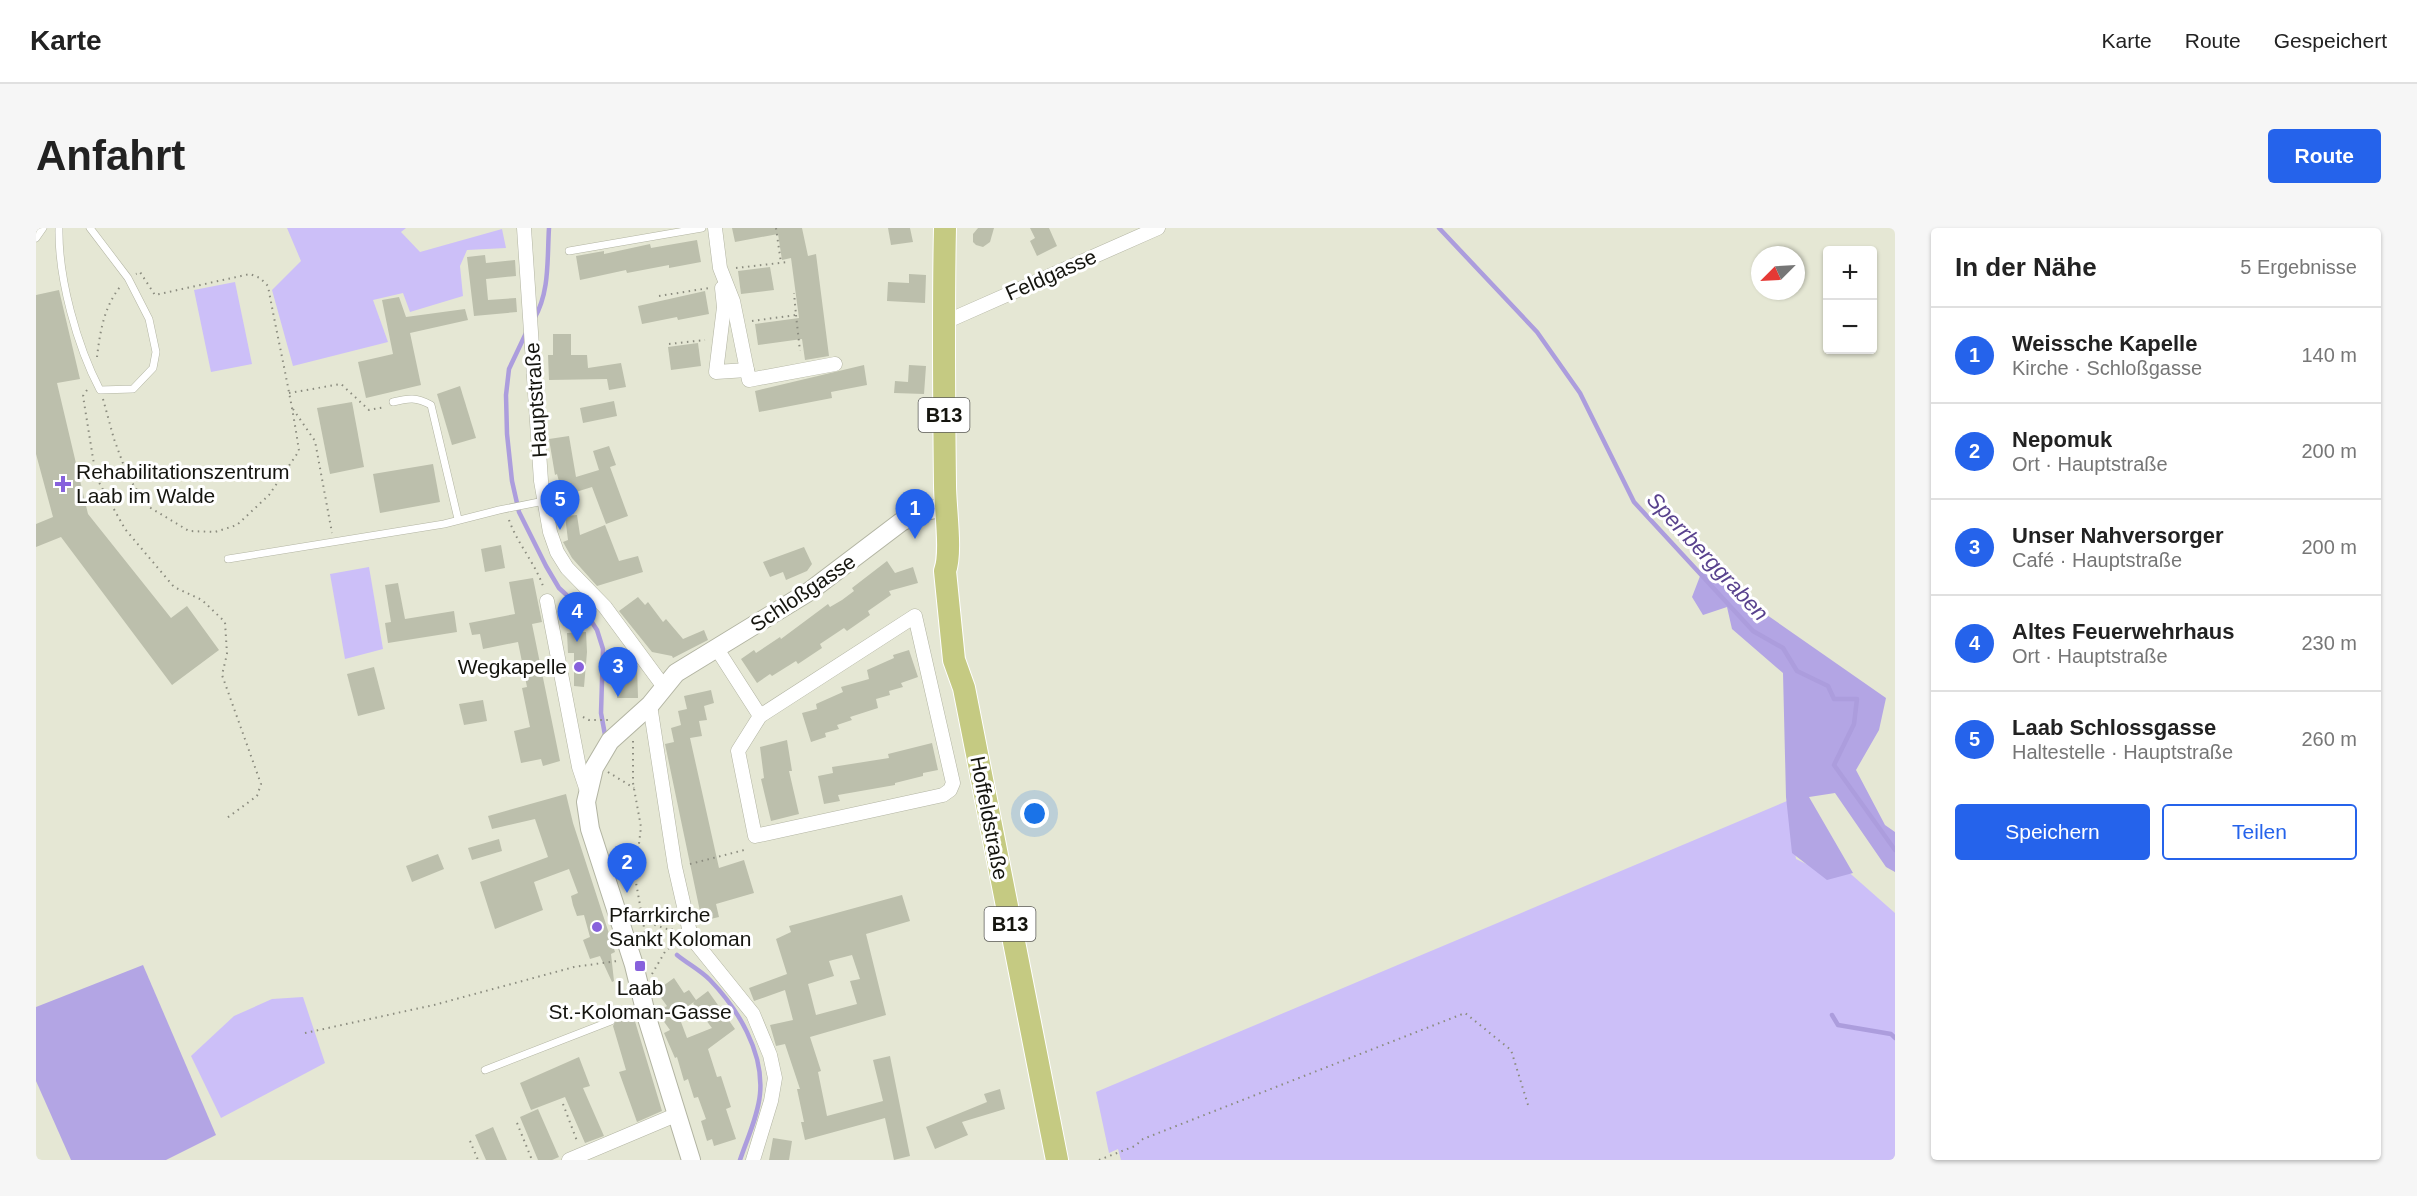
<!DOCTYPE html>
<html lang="de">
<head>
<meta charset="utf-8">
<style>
	body { margin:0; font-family:Helvetica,sans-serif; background:#f6f6f6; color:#222 }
	.controls { position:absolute; right:18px; top:18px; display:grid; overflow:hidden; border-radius:6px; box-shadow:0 2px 4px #0004 }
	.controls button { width:54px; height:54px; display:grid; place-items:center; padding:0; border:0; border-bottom:2px solid #e0e0e0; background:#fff; color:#222; font:30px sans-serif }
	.compass { position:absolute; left:1715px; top:18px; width:54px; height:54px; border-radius:50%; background:#fff; box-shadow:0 2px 4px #0004; rotate:246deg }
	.you { position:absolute; left:999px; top:586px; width:21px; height:21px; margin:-15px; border:4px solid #fff; border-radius:50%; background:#1a73e8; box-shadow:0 0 0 9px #1a73e833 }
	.badge { display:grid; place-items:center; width:39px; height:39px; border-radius:50%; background:#2563eb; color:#fff; font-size:20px; font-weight:700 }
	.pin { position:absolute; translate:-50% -50px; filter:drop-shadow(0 2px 3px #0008) }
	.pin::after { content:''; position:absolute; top:32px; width:21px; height:18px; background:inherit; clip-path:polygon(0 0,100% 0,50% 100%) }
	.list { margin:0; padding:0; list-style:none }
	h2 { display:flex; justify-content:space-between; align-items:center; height:78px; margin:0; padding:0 24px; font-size:26px }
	h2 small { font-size:20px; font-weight:400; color:#767676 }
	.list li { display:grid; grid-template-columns:39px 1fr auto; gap:18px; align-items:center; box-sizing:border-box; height:96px; padding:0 24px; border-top:2px solid #e0e0e0 }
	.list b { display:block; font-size:22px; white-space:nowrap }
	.list p { margin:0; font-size:20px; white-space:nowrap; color:#767676 }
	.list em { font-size:20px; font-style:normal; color:#767676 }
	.actions { display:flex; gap:12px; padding:18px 24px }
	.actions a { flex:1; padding:14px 0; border:2px solid #2563eb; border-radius:6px; text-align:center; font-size:21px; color:#2563eb }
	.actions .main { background:#2563eb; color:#fff }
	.map { position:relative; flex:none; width:1859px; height:932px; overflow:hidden; border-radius:6px }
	header { display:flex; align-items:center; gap:36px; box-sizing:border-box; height:84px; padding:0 30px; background:#fff; border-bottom:2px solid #e0e0e0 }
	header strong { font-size:28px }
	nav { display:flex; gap:33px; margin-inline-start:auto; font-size:21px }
	.intro { display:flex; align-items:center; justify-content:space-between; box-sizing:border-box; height:144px; padding:0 36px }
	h1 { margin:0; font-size:42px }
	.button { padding:15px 27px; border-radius:6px; background:#2563eb; color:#fff; font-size:21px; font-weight:700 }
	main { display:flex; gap:36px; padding:0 36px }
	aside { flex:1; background:#fff; border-radius:6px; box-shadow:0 2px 4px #0004 }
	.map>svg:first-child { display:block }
	.green { fill:#ccbff8 }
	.forest { fill:#b3a5e4 }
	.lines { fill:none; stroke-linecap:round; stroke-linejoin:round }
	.stream { stroke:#ac9ddd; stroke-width:4.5 }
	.building { fill:#bcbfac; fill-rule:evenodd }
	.service-casing { stroke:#b2b4a2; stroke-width:8 }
	.minor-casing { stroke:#b2b4a2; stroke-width:15 }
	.tertiary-casing { stroke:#b2b4a2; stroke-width:20 }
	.primary-casing { stroke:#fff; stroke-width:24 }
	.path { stroke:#8b8c7f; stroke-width:2; stroke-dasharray:1.5 4.5; stroke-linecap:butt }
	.service { stroke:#fff; stroke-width:7 }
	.minor { stroke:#fff; stroke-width:14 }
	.tertiary { stroke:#fff; stroke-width:18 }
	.primary { stroke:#c5ca82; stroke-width:22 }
	.poi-dot { fill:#8761dc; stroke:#fff; stroke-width:2 }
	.labels { text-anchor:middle; stroke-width:6; stroke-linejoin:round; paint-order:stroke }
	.shield { fill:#fff; stroke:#5b5b57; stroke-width:1.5 }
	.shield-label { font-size:20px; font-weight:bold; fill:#15150f }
	.street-label { font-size:21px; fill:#15150f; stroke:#fff }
	.poi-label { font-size:21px; fill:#15150f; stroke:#fff; text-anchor:start }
	.water-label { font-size:22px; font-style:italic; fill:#59428e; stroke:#fff }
</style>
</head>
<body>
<header>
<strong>Karte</strong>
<nav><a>Karte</a><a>Route</a><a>Gespeichert</a></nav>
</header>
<div class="intro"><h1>Anfahrt</h1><a class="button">Route</a></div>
<main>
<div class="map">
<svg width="1859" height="932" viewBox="0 0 1859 932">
	<rect width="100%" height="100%" fill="#e5e7d4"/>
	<g class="green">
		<polygon points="251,0 370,0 365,4 384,24 466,1 470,20 431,22 424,38 427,68 374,84 367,65 337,72 352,114 257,138 236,62 265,33"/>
		<polygon points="199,54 216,136 175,144 158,62"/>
		<polygon points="333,339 347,421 309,431 294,346"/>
		<polygon points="1751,573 1760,631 1787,644 1808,640 1859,685 1859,932 1085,932 1082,921 1073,925 1060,864"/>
		<polygon points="267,769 289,835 185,890 155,828 198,788 236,771"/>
	</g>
	<g class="forest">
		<polygon points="1666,343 1695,343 1731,387 1850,470 1843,502 1820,542 1849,597 1859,604 1859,644 1850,639 1799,565 1773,569 1817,645 1791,652 1756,625 1750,569 1747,445 1696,401 1691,379 1667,387 1656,369"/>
		<polygon points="107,737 180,907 130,932 35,932 0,853 0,779"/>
	</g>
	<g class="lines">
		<g class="stream">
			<polyline points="1403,0 1501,104 1544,165 1598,274 1717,403 1747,420 1761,443 1792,458 1798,471 1821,471 1818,496 1798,537 1859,622"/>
			<path d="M 498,91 C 514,64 511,31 513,0"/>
			<polyline points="491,103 473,141 470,167 471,206 476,253 483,284 510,338 523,360 550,385 561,402 567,421 565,485 569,507"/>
			<path d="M 641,727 C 652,736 664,742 674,752 C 702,781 728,824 724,866 C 722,888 711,911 704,932"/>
			<polyline points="1796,787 1802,797 1855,806 1859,810"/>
		</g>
	</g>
	<g class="building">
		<polygon points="696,0 766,0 772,28 780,26 793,128 769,132 766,111 722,117 719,96 763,90 755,30 746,32 742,6 699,14"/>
		<polygon points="852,0 874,0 877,14 855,17"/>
		<polygon points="942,0 958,0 954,14 947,19 940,17 937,14 937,6"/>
		<polygon points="994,0 1013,0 1021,18 1001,28 994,13 999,10"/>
		<polygon points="661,12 665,34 633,40 633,37 591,45 590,42 544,52 540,28 568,23 568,26 614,16 615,20"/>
		<polygon points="449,27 450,35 479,32 480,48 450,51 452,72 480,70 481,84 438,88 431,29"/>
		<polygon points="734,39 738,62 705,66 702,43"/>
		<polygon points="873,46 890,47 889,75 851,73 852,54 873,55"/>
		<polygon points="23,62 44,151 21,155 52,286 135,390 151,378 183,422 136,457 25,309 0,319 0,296 17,289 0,226 0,67"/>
		<polygon points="669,63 673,86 642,92 641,89 606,96 602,78"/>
		<polygon points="363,69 370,89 429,81 432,92 374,105 385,157 330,170 322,134 357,126 346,72"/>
		<polygon points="517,106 535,106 535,127 551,127 552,140 585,135 590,159 573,162 571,151 513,152 512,127 517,127"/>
		<polygon points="662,115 665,138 635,142 632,119"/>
		<polygon points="828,137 831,157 795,164 796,170 723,184 719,163"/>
		<polygon points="873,137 890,138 888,166 858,165 859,153 872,154"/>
		<polygon points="424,158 440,210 416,217 401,166"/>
		<polygon points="578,173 581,188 547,195 544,180"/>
		<polygon points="316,174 328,239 294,246 281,180"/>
		<polygon points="533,208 540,249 563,242 557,223 573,218 580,237 574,239 592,288 570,296 556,259 527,268 521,246 519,247 513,211"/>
		<polygon points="397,236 404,274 344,285 337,246"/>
		<polygon points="541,287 544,307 569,297 583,333 602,328 607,344 561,358 536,330 527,314 532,312 529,288"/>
		<polygon points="465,317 469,340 449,344 445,321"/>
		<polygon points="768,319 776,336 771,343 750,352 747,344 734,349 727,334"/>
		<polygon points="851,333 859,345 877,339 882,355 853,363 855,367 832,383 834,387 811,403 808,400 784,416 786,420 762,436 760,433 736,448 734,446 721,455 705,431 718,422 720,425 744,409 745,411 792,376 794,379 806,372 818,363 816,360"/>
		<polygon points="497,350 506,394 496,396 524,533 507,538 505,531 485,535 478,503 494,499 486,460 491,459 482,414 447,421 444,406 436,407 433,395 479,386 473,354"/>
		<polygon points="362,355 369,391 418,383 421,404 352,415 349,395 355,394 349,357"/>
		<polygon points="602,369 609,377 612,374 627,394 630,391 647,411 668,402 672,412 637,430 636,428 616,424 583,383"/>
		<polygon points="550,404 551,424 548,459 538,458 538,425 532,425 531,405"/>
		<polygon points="873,422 882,449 865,455 867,459 853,463 854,467 840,471 842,480 814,489 816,492 801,497 803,501 789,505 790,509 775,514 766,485 781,481 780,476 807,464 805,459 833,451 831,442 858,430 857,427"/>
		<polygon points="580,432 597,432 601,438 602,470 581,470"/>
		<polygon points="338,439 349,481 322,488 311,446"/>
		<polygon points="675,462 678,475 668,478 671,492 663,493 666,508 654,510 683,640 708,632 718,665 680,676 683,689 666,693 629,516 638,514 635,500 645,497 642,483 651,481 648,468"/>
		<polygon points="447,472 451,493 428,497 423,476"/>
		<polygon points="751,512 756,543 753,543 763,586 735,593 725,551 728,550 724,519"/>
		<polygon points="896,515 902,542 887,545 887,548 859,555 859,557 802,567 804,573 788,576 782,548 797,545 796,539 853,530 852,526"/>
		<polygon points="530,566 537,595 579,724 575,726 578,753 576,754 564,728 554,731 547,712 554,709 548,687 541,688 537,677 535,668 542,665 533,641 498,654 507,682 459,701 444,654 512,629 499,591 456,601 452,588"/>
		<polygon points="463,611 466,623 436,632 432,620"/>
		<polygon points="402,626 408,641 376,654 370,638"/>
		<path d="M 866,667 L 874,693 L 830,706 L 850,787 L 774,809 L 785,843 L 782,844 L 791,888 L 847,873 L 837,832 L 854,828 L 874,928 L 858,932 L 849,890 L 769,912 L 765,894 L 768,894 L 761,861 L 764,861 L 749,816 L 740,818 L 734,797 L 757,792 L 749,762 L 718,773 L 713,760 L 751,746 L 740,711 L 755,704 L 753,698 ZM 816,727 L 824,751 L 814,753 L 821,776 L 780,787 L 772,756 L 798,748 L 793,733 Z"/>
		<path d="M 638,750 L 648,765 L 653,762 L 660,772 L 672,763 L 699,801 L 672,821 L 681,849 L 685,848 L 695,879 L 690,881 L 700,911 L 678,918 L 676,911 L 671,913 L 665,893 L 670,891 L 662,869 L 658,870 L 652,851 L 648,853 L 641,829 L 639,830 L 628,805 L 634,802 L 621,784 L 631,778 L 620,763 ZM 659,773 L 657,775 L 676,800 L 651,810 L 642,786 Z"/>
		<polygon points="595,780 626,883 601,894 583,844 590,842 577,798 580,792 573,787"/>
		<polygon points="543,829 554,858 547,860 568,908 549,915 529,869 495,882 484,855"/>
		<polygon points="964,861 969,881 926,894 932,907 899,921 890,899 951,874 948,866"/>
		<polygon points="502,881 523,929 516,932 502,932 484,889"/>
		<polygon points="457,899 471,932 450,932 439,907"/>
		<polygon points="737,910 756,913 753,932 733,932"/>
	</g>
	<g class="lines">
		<defs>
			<g id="service">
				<path d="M 23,0 C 22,50 41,118 64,162 L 97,161 L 117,140 L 120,124 L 113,91 L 92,50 L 54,0"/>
				<polyline points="0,10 7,0"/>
				<polyline points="533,23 666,0"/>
				<path d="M 357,174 C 373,170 380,169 395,177 L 422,291"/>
				<polyline points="192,331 408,296 463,282 508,273"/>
				<polyline points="449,842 575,793"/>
			</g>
			<g id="minor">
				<polyline points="488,0 505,253 514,304 521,324 531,340 569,379 628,459"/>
				<polyline points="679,0 684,40 697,73 713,152 799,136"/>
				<polyline points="686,60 688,79 680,144 711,142"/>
				<polyline points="907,95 1122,0"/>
				<polyline points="511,373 543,539 551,563"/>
				<polyline points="681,421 724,488 879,388 917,555 914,562 907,567 719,608 702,523 724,488"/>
				<polyline points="614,477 639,639 655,709 717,786 734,827 739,850 735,873 717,932"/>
				<polyline points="533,932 642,886"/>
			</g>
			<polyline id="tertiary" points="655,932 611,790 598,737 554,601 550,574 558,540 574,513 614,477 640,445 774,363 865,294 885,284 909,279"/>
			<path id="primary" d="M 909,0 C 907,86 908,171 909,257 C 909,280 916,324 909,343 L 918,432 L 928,460 L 1021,932"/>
		</defs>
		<use href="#service" class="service-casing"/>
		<use href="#minor" class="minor-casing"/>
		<use href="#tertiary" class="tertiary-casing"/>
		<use href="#primary" class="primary-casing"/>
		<g class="path">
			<polyline points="740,0 745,35"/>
			<polyline points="700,40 752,34"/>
			<polyline points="623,68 673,60"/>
			<polyline points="760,87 764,123"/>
			<polyline points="716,93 760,87 758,65"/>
			<polyline points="633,116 669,112"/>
			<path d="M 61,129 C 64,104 68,79 84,59"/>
			<polyline points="51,162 47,168 60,249 89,301 138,359 166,372 189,394 191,426 186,447 225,556 221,568 191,590"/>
			<polyline points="253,165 305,156 333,182 349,179"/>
			<path d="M 67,171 L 78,211 L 92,249 L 113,279 L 153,303 L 179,304 L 201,297 L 233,267 L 263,223 C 255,167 242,113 232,58 L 224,50 L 214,46 L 119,67 L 104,44 L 100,46"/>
			<polyline points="257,181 279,213 296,305"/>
			<path d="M 473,292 C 482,317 500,336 508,361"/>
			<polyline points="547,489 553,492 573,492"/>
			<polyline points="597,513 597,555 605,599 599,649 609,705 607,712"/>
			<polyline points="572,544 598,560"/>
			<polyline points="654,636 712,621"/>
			<polyline points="607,693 634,702 639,701"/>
			<polyline points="616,746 630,722 643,715"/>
			<polyline points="269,805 398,777 538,739 581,733"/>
			<polyline points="527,876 541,913"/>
			<polyline points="481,895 496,932"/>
			<polyline points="434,913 442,932"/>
			<polyline points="1063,932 1099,918 1107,911 1429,785 1475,822 1493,880"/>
		</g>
		<use href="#service" class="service"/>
		<use href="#minor" class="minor"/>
		<use href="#tertiary" class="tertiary"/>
		<use href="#primary" class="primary"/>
	</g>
	<g class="poi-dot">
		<path d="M24 247h6v6h6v6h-6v6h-6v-6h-6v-6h6z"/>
		<circle cx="543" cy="439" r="6"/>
		<circle cx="561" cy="699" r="6"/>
		<rect x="598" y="732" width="12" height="12" rx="3"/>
	</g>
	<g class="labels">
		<g class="shield">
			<rect x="882.5" y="170" width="51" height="34" rx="4.5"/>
			<rect x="948.5" y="679" width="51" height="34" rx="4.5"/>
		</g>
		<g class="shield-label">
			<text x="908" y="194">B13</text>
			<text x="974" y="703">B13</text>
		</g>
		<g class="street-label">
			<text transform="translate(1015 47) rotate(-24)" y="7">Feldgasse</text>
			<text transform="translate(500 172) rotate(-94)" y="7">Hauptstraße</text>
			<text transform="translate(767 365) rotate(-34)" y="7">Schloßgasse</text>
			<text transform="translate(953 590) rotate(79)" y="7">Hoffeldstraße</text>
		</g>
		<g class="poi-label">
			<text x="40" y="251">Rehabilitationszentrum<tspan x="40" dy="24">Laab im Walde</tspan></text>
			<text x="531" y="446" text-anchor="end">Wegkapelle</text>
			<text x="573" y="694">Pfarrkirche<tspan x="573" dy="24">Sankt Koloman</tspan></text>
			<text x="604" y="767" text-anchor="middle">Laab<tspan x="604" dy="24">St.-Koloman-Gasse</tspan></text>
		</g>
		<g class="water-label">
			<text transform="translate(1672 328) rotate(47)" y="8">Sperrberggraben</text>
		</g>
	</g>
</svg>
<div class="controls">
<button>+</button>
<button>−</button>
</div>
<svg class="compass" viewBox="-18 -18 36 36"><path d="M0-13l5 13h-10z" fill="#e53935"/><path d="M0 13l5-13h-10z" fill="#767676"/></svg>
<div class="you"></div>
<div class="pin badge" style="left:879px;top:311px">1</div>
<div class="pin badge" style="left:591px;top:665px">2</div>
<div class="pin badge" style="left:582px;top:469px">3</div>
<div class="pin badge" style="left:541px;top:414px">4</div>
<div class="pin badge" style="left:524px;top:302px">5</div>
</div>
<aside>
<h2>In der Nähe<small>5 Ergebnisse</small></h2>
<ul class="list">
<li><span class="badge">1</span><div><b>Weissche Kapelle</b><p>Kirche · Schloßgasse</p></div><em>140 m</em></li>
<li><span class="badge">2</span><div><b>Nepomuk</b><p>Ort · Hauptstraße</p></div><em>200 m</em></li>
<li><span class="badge">3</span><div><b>Unser Nahversorger</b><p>Café · Hauptstraße</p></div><em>200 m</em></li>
<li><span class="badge">4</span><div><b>Altes Feuerwehrhaus</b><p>Ort · Hauptstraße</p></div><em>230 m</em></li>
<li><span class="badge">5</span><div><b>Laab Schlossgasse</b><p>Haltestelle · Hauptstraße</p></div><em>260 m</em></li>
</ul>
<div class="actions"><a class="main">Speichern</a><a>Teilen</a></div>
</aside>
</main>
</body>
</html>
